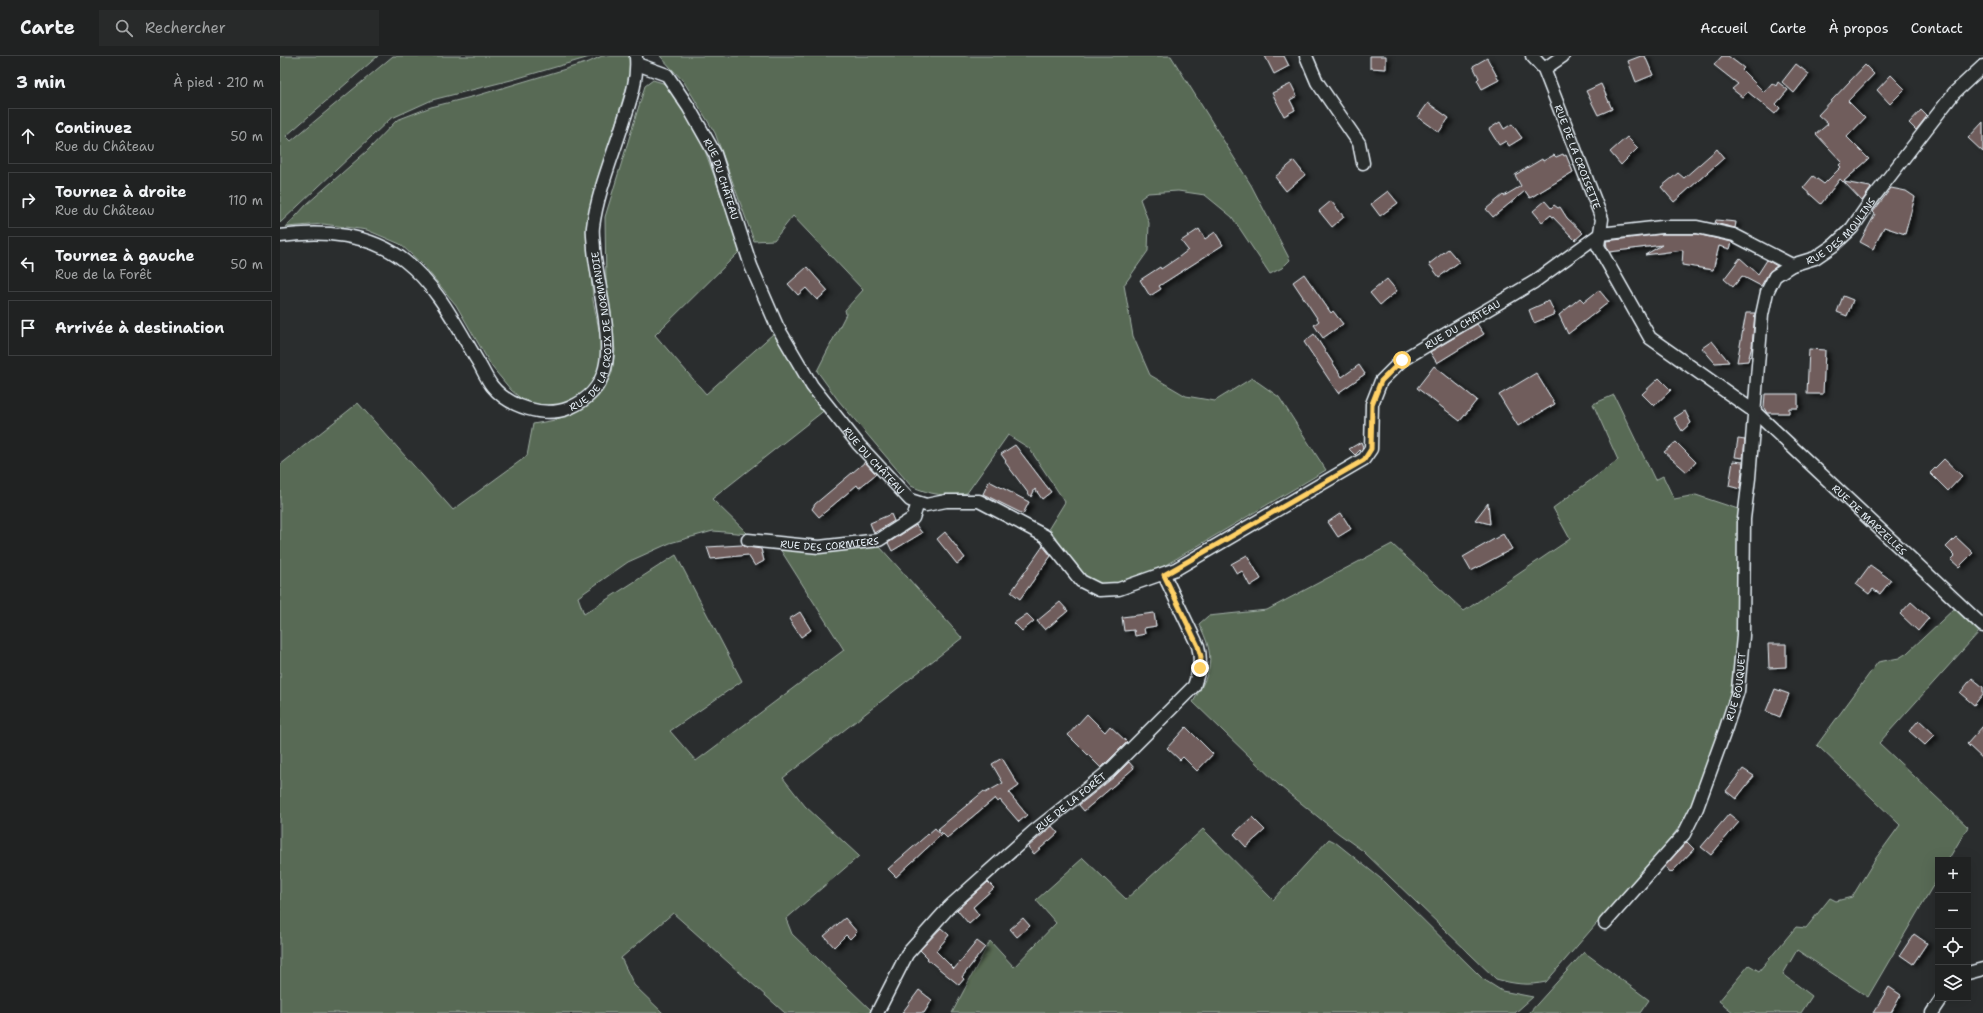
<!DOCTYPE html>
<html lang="fr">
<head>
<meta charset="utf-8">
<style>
	body { margin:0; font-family:"Shantell Sans",sans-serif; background:#282a2a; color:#f1f3f6 }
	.controls { position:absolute; right:12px; bottom:12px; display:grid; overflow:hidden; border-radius:0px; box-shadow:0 4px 16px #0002 }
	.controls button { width:36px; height:36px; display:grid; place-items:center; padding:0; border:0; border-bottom:1px solid #3d3f40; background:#202222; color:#f1f3f6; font:20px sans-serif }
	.stop { position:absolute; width:12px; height:12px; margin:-9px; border:3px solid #ffd166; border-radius:50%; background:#fff }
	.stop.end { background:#ffd166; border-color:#fff; box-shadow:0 1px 4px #0008 }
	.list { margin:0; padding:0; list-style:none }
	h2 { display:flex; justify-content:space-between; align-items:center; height:52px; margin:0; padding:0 16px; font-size:17px }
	h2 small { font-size:13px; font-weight:400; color:#a2a4a5 }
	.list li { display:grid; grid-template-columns:26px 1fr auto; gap:12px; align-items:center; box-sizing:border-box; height:56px; margin:0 8px 8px; padding:0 8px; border:1px solid #3d3f40; border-radius:0px }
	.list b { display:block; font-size:15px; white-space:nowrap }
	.list p { margin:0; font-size:13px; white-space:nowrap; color:#a2a4a5 }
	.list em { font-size:13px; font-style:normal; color:#a2a4a5 }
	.icon { flex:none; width:22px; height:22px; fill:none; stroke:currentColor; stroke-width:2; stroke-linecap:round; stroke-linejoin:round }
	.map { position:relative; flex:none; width:1703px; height:957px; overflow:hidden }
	header { display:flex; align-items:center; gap:24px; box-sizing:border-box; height:56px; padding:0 20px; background:#202222; border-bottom:1px solid #3d3f40 }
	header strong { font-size:19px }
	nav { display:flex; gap:22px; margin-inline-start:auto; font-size:14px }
	.search { width:280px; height:36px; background:#282a2a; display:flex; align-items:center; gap:10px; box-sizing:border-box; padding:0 14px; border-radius:0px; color:#a2a4a5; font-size:15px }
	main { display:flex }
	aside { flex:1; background:#202222 }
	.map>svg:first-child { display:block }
	.green { fill:#596b54; stroke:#a0aea6 }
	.building { fill:#705d5c; stroke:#e8f1f8; filter:url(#shadow) }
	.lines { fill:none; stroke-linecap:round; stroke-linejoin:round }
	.minor-casing { stroke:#e8f1f8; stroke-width:15 }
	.minor { stroke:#2a2d2e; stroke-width:12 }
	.route { stroke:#ffd166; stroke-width:5 }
	.labels { text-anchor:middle; stroke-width:3; stroke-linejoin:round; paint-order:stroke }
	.street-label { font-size:10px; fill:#e8f1f8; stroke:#2a2d2e }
</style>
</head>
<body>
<header>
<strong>Carte</strong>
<div class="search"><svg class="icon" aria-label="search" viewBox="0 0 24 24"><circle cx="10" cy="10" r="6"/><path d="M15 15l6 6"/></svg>Rechercher</div>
<nav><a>Accueil</a><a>Carte</a><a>À propos</a><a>Contact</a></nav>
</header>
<main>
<aside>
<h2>3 min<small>À pied · 210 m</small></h2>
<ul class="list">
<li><svg class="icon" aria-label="ahead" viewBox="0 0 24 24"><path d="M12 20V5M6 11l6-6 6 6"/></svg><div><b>Continuez</b><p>Rue du Château</p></div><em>50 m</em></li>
<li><svg class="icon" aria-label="right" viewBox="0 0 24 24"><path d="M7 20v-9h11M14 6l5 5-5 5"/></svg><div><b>Tournez à droite</b><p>Rue du Château</p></div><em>110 m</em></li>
<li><svg class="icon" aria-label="left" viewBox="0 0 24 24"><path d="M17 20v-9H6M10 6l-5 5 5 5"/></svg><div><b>Tournez à gauche</b><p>Rue de la Forêt</p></div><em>50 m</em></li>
<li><svg class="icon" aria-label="arrive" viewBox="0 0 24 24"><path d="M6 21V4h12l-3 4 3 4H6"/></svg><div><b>Arrivée à destination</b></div></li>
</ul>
</aside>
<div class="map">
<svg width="1703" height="957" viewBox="0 0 1703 957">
	<defs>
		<filter id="shadow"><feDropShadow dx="4.5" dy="2.5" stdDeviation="2" flood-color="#0009"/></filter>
	</defs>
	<rect width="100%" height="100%" fill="#2a2d2e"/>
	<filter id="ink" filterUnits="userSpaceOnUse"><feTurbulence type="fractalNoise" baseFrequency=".025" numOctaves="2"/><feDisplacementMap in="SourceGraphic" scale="8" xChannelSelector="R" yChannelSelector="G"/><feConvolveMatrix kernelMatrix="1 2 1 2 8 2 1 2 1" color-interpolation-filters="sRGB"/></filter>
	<g filter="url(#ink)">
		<g class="green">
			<polygon points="0,0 98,0 6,80 11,85 113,0 313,0 235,23 152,44 110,63 0,167"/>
			<polygon points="322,0 350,0 350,19 321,116 307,169 313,244 322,289 321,313 307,334 293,344 275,350 246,347 231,334 212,311 176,249 143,209 120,188 87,174 43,168 6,171 27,148 87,95 117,64 151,51 199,39 309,6"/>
			<path d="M 380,0 L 891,0 L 971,129 L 1010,204 L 1002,212 L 990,218 L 952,161 L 925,139 L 898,135 L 868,137 L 860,143 L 869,167 L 868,195 L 844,229 L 853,280 L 870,319 L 906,340 L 935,345 L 972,322 L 999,341 L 1046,414 L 872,517 L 833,529 L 815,528 L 795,509 L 769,472 L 785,446 L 749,392 L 728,379 L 687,437 C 666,441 651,439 631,430 L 558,344 L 537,315 L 566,258 L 565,254 L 583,234 L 513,160 L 494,184 L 474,185 L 435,77 L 404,26 Z"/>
			<polygon points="373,24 383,27 396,39 420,81 461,194 375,279 426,338 494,277 546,353 432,443 468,478 433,475 390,487 348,506 298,541 304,558 396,499 462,625 390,675 416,705 564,594 500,493 543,493 600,491 682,582 503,722 525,750 579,800 506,863 512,878 592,955 591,957 505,957 393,857 341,902 354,929 383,957 0,957 0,409 78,347 173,454 247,400 253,368 275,364 296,355 322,335 332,317 335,294 326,230 325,161 365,30"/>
			<path d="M 1334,339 L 1375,424 L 1383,420 L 1394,443 L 1416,439 L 1461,454 L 1459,552 L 1455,606 L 1449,643 L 1420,734 L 1405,763 L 1376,802 L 1348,831 L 1266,926 C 1248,930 1234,928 1216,923 L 1083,795 L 1058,777 L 1001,731 L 913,646 C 932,614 936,602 919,568 L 928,560 L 987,554 L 1112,488 L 1184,555 L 1290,483 L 1273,452 L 1338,404 L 1313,348 Z"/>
			<polygon points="1676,551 1700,575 1599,687 1688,771 1668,804 1658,804 1658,821 1588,941 1517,894 1503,918 1532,940 1521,957 1454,957 1439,945 1469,909 1479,915 1516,871 1526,872 1550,842 1556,845 1572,841 1596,802 1620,769 1537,689 1598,606 1619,602 1627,597"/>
			<polygon points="923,773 993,844 1049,783 1055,786 1105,826 1203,923 1222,935 1253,941 1235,957 672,957 710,885 734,911 776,867 756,844 803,802 846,843"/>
			<polygon points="1304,896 1369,944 1360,957 1249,957"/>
		</g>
		<g class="building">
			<polygon points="985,0 1004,0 1009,10 994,18"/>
			<polygon points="1090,0 1106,0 1106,13 1090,12"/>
			<polygon points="1361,0 1365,0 1373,19 1356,26 1348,5"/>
			<polygon points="1442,0 1448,0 1464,12 1462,14 1484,36 1492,27 1496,30 1498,26 1508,34 1496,48 1500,52 1495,58 1468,36 1462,41 1452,33 1458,28 1434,9"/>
			<polygon points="1207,2 1219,24 1202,33 1197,24 1199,22 1193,10"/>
			<polygon points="1516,8 1529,18 1514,37 1502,26"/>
			<polygon points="1585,9 1594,18 1568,45 1585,62 1567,81 1589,103 1563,126 1560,123 1541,148 1523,132 1533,120 1544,128 1561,111 1559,109 1562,106 1536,78 1548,68 1538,59"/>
			<polygon points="1611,19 1625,33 1610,48 1597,34"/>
			<polygon points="1011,28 1017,40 1010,44 1015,54 1004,60 992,37"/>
			<polygon points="1321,28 1332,53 1318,59 1306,35"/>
			<polygon points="1148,47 1169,62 1159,76 1138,61"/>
			<polygon points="1641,54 1647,60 1636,74 1629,67"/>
			<polygon points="1220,66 1224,73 1232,68 1242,82 1229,90 1226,85 1219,89 1209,73"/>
			<polygon points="1703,66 1703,96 1688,82"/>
			<polygon points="1347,81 1358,92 1341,109 1330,96"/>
			<polygon points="1437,93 1444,102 1394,146 1381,131 1398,117 1404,122"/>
			<polygon points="1283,98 1284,100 1286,99 1293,116 1250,142 1245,135 1213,161 1206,153 1223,139 1224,140 1241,130 1235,119 1262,103 1263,105 1274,99 1276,101"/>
			<polygon points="1014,105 1025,119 1006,135 995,121"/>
			<polygon points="1564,126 1590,131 1591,132 1582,145"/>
			<polygon points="1611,132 1626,135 1635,141 1625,178 1604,171 1593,193 1580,186 1595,158 1593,156"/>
			<polygon points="1108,135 1118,147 1100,160 1091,148"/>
			<polygon points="1051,145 1064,161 1052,171 1039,155"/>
			<polygon points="1265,145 1271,152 1274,149 1278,152 1280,151 1287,162 1303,177 1295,184 1271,159 1262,166 1253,155"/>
			<polygon points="1436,164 1456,166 1455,172 1435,167"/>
			<polygon points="919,173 925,183 935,176 943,189 879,230 881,233 870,240 860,224 880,211 881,213 899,201 908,194 901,185"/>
			<polygon points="1382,178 1416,178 1452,186 1450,193 1439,190 1433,214 1402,209 1403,194 1365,199 1382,189 1330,196 1327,191 1326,185"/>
			<polygon points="1168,193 1179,206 1159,221 1149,208"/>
			<polygon points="1460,202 1478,218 1487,204 1497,210 1489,216 1481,230 1462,220 1453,231 1444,223"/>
			<polygon points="527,211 548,235 537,244 526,232 518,239 508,228"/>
			<polygon points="1024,218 1051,257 1053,255 1063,268 1043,282 1034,269 1039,265 1013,226"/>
			<polygon points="1107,223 1117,235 1100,249 1090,237"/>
			<polygon points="1319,234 1329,246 1288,278 1279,259 1300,242 1304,246"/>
			<polygon points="1563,240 1573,244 1567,260 1557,256"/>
			<polygon points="1269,245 1275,258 1254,267 1249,254"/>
			<polygon points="1466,257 1475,257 1472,290 1468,305 1457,306"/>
			<polygon points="1197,268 1204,278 1157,307 1150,296"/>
			<polygon points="1034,278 1062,321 1079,309 1085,318 1058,337 1024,286"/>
			<polygon points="1432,285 1449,306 1435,307 1422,292"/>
			<polygon points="1529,293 1545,294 1543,338 1527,338"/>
			<polygon points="1154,310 1197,344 1180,365 1137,332"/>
			<polygon points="1256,317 1275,348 1238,370 1219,339"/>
			<polygon points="1379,322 1391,334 1374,350 1362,338"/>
			<polygon points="1485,338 1518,338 1518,352 1509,352 1509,357 1487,357 1484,352"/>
			<polygon points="1405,355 1411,367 1402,375 1394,362"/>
			<polygon points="1458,383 1465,384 1463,402 1455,401"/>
			<polygon points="1081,386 1083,391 1075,399 1069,393"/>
			<polygon points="1396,386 1416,406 1407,416 1384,396"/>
			<polygon points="735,389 771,436 762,443 755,433 751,441 725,406 726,405 721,398"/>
			<polygon points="1664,403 1682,420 1668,435 1650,417"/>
			<polygon points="1453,405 1463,406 1460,433 1449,430"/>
			<polygon points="585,406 596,418 579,432 577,429 539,461 532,453 535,448"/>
			<polygon points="709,425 749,446 743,458 703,438"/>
			<polygon points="1208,447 1210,468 1195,464"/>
			<polygon points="1061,457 1071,473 1058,481 1048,466"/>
			<polygon points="611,458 614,465 594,477 590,467"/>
			<polygon points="636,469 642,477 612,495 608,487"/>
			<polygon points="665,476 685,502 677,508 657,483"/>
			<polygon points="1223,478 1232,493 1191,515 1183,501"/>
			<polygon points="1676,481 1693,497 1679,511 1671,504 1675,500 1666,491"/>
			<polygon points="462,489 467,491 481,493 484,505 475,510 468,499 431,503 427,491"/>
			<polygon points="763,490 771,500 740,543 731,536"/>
			<polygon points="967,499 981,523 970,530 962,515 957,518 951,508"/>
			<polygon points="1590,509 1611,524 1600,538 1593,533 1589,538 1576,528"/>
			<polygon points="780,546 788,555 765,574 757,565"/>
			<polygon points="1631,546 1649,562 1638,575 1620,558"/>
			<polygon points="520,556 531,574 521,581 509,563"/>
			<polygon points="874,557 876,570 864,572 865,578 855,580 854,574 844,575 842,561"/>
			<polygon points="747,558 754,565 742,575 734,567"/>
			<polygon points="1488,588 1506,588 1506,611 1489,612"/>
			<polygon points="1692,622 1703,631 1703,638 1694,649 1680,637"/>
			<polygon points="1495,633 1509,638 1500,661 1486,655"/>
			<polygon points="807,658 825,676 830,670 847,686 821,712 788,679"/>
			<polygon points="1639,664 1655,679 1645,689 1629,675"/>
			<polygon points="1703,670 1703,703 1687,688"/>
			<polygon points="906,671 933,698 917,715 903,701 900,704 887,692"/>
			<polygon points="722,702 739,730 729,737 747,759 739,766 720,744 718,746 715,742 667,782 658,773 704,735 705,737 723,727 712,708"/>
			<polygon points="849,706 854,712 804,755 799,749 834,721"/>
			<polygon points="1463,713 1474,720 1456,743 1446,735"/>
			<polygon points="1449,758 1459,766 1431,799 1421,791"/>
			<polygon points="972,761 985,774 966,791 954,778"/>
			<polygon points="772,770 778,777 754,798 748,791"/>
			<polygon points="655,772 661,779 616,821 608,813"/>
			<polygon points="1407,786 1414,793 1391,817 1385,810"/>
			<polygon points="708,826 714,832 693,851 699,859 689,868 677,854"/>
			<polygon points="565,862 577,876 570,883 566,879 554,891 544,880"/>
			<polygon points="743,862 750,870 737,881 730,873"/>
			<polygon points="661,872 669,879 656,895 674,913 697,885 705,891 682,921 684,923 679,929 647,903 648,902 640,894"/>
			<polygon points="1634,878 1647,887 1633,908 1620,899"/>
			<polygon points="1609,931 1621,939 1611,957 1593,957"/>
			<polygon points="639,934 652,944 644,957 622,957"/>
		</g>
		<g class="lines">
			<defs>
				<g id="minor">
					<polyline points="1026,0 1037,26 1079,87 1083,107"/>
					<path id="s1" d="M 1252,0 L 1264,13 L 1322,163 L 1318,190 L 1370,282 L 1475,356 L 1703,570"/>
					<path id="s2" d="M 357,8 L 387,19 L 409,52 L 435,98 L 471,210 L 497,270 L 532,330 L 579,389 L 630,444 L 646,449 L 666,445 L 699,445 L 765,480 L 801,525 L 819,534 L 839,533 L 896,513 L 1084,403 L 1091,393 L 1092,348 L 1101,325 L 1122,304 L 1254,226 L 1320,178 L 1382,171 L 1417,171 L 1454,179 L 1512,209"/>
					<polyline points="1264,13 1283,0"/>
					<path id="s3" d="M 0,180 C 42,174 90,177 125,205 C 157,230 176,269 197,304 C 202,312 206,322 212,330 C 229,351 264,362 289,352 C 308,344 320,332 325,312 C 333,282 317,226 314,193 C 314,186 312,178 313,171 C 317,138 333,99 343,67 C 350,45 358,25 356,1"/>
					<path id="s4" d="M 468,484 L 539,491 L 599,484 L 633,462 L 638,447"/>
					<path id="s5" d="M 1325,867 L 1404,778 L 1417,752 L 1445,675 L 1458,635 L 1463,580 L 1464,463 L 1469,422 L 1482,259 L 1487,236 L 1495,220 L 1512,209 L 1535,202 L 1554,189 L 1572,172 L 1593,142 L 1674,37 L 1703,10"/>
					<polyline points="1688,917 1703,913"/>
					<path id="s6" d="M 597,957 L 627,898 L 670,850 L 754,775 L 829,715 L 914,630 C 919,615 922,605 918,590 L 884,519"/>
					<polyline points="1652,957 1662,942"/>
				</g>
			</defs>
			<use href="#minor" class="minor-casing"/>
			<use href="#minor" class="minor"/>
		</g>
	</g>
	<g class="lines" filter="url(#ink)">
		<polyline class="route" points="920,612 921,601 918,590 884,519 1084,404 1091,393 1092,348 1101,325 1122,304"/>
	</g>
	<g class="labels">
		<g class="street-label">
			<text dy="4" stroke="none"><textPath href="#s1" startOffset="112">RUE DE LA CROISETTE</textPath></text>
			<text dy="4" stroke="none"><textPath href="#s2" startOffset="150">RUE DU CHÂTEAU</textPath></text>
			<text dy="4" stroke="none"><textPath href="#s5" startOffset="772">RUE DES MOULINS</textPath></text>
			<text dy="4" stroke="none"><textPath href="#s2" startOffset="1230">RUE DU CHÂTEAU</textPath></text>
			<text dy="4" stroke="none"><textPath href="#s3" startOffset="456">RUE DE LA CROIX DE NORMANDIE</textPath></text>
			<text dy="4" stroke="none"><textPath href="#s2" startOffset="474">RUE DU CHÂTEAU</textPath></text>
			<text dy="4" stroke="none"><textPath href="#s1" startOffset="597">RUE DE MARZELLES</textPath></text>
			<text dy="4" stroke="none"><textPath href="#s4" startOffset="82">RUE DES CORMIERS</textPath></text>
			<text dy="4" stroke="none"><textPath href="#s5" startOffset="276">RUE BOUQUET</textPath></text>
			<text dy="4" stroke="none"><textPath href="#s6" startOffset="290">RUE DE LA FORÊT</textPath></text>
		</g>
	</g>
</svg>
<div class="controls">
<button>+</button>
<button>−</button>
<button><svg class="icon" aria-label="locate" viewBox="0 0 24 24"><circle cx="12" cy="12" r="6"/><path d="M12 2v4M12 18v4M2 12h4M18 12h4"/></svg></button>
<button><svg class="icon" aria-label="layers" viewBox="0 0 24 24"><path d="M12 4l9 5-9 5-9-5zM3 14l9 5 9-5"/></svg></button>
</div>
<div class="stop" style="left:1122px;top:304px"></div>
<div class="stop end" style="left:920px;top:612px"></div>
</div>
</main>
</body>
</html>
